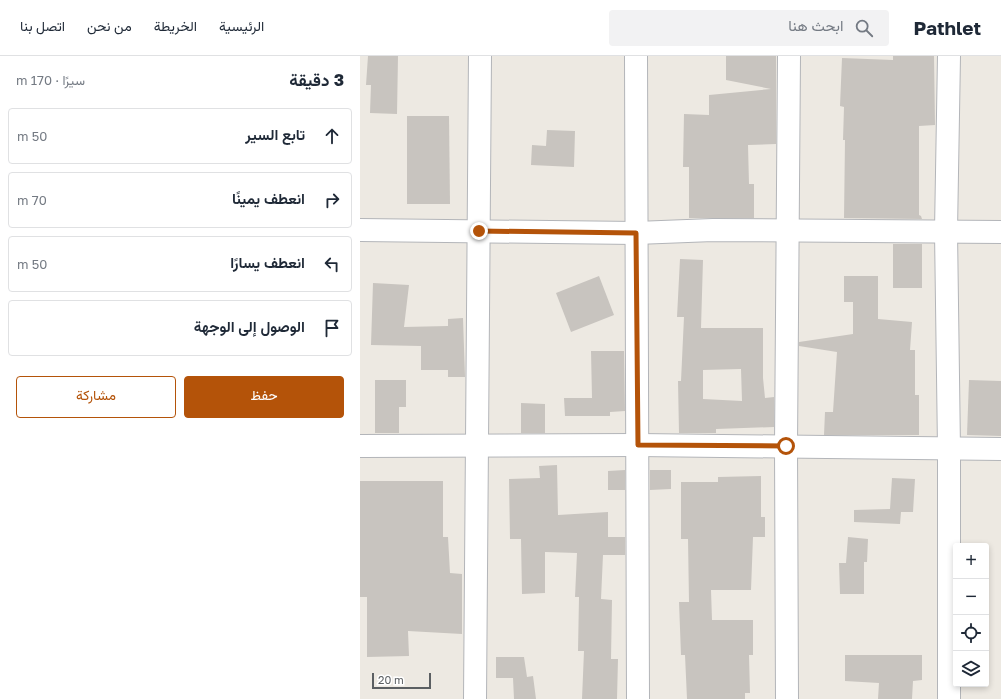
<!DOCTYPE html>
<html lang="ar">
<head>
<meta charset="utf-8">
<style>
	body { margin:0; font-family:"Golos Text",Vazirmatn,sans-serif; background:#f2f2f3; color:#1f2937; direction:rtl }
	.controls { position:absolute; right:12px; bottom:12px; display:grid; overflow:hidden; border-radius:4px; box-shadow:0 2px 6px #0003 }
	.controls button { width:36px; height:36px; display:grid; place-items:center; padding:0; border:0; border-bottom:1px solid #e0e1e3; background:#fff; color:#1f2937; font:20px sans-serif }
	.scale { position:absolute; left:12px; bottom:10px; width:59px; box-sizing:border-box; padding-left:4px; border:2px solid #5b5f62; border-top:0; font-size:11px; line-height:14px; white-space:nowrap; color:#5b5f62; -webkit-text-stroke:3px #fff; paint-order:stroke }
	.stop { position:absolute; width:12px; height:12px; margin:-9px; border:3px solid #b45309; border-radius:50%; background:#fff }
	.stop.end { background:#b45309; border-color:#fff; box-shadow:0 1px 4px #0008 }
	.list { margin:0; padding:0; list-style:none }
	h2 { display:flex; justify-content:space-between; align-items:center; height:52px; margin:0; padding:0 16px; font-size:17px }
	h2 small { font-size:13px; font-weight:400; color:#747a83 }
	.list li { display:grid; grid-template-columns:26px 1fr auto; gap:12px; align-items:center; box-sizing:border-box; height:56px; margin:0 8px 8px; padding:0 8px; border:1px solid #e0e1e3; border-radius:4px }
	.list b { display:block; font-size:15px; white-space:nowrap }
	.list em { font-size:13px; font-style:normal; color:#747a83 }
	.actions { display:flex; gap:8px; padding:12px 16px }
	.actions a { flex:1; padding:9px 0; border:1px solid #b45309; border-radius:4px; text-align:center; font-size:14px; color:#b45309 }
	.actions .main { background:#b45309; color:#fff }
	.icon { flex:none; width:22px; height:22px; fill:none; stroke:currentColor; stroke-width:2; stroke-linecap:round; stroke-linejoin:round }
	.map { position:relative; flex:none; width:641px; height:643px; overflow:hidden; direction:ltr }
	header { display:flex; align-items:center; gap:24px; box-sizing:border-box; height:56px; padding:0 20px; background:#fff; border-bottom:1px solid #e0e1e3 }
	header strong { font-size:19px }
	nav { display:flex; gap:22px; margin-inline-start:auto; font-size:14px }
	.search { width:280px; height:36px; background:#f2f2f3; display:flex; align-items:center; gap:10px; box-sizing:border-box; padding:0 14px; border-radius:4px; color:#747a83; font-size:15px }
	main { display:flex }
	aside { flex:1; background:#fff }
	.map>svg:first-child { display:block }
	.building { fill:#c8c4bf; fill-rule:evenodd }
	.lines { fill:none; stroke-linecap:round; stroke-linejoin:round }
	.street-casing { stroke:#b3b5b9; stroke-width:24 }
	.street { stroke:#fff; stroke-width:22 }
	.route { stroke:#b45309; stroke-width:5 }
</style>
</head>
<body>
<header>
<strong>Pathlet</strong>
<div class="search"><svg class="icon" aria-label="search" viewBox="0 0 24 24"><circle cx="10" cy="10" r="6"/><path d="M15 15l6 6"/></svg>ابحث هنا</div>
<nav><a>الرئيسية</a><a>الخريطة</a><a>من نحن</a><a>اتصل بنا</a></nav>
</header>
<main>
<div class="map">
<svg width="641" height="643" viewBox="0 0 641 643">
	<rect width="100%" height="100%" fill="#ede9e2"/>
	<g class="building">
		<polygon points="8,0 38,0 37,58 10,57 11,29 6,29"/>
		<polygon points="366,0 416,0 416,88 388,89 389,128 394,128 394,162 329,162 329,111 323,111 324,58 349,59 349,39 411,33 366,24"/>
		<polygon points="533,0 574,0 575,69 559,70 559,159 561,160 562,163 484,162 485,84 483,84 484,51 480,50 482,2 533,4"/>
		<polygon points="47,60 89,60 90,148 47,148"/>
		<polygon points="187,74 215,75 214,111 171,109 172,89 186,90"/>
		<rect x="533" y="188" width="29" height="44"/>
		<path d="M 320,203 L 343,204 L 341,272 L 403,272 L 403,322 L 405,342 L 414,341 L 414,371 L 356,373 L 356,377 L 319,377 L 318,325 L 321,325 L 324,261 L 317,261 ZM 381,313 L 382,345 L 343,343 L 343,314 Z"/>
		<polygon points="239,220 254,259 211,276 196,237"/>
		<polygon points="484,220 518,220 518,263 552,266 550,294 555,294 555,339 559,339 559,379 464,379 465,356 473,356 477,296 439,290 439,286 493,278 493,246 484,246"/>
		<polygon points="13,227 49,229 44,271 88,270 88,263 103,262 105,321 88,321 88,314 61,314 61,290 11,289"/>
		<polygon points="231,295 264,295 265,355 250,356 250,360 205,360 204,342 232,342"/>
		<polygon points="15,324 46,324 46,351 39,351 39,377 15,377"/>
		<polygon points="609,324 641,325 641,380 607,379"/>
		<polygon points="161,347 185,348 185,377 161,377"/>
		<polygon points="197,409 198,459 248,456 248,481 265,481 265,499 243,499 241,543 252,544 251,603 258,603 257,643 222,643 224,595 218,595 219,541 215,541 217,497 185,496 185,537 162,538 161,483 150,483 149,423 180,422 179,410"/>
		<polygon points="265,414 265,434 248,434 248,415"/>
		<polygon points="290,414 311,414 311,433 290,434"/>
		<polygon points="401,420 401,461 405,461 405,481 393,481 391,534 351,534 352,564 393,564 393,599 389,599 390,637 385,637 385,643 327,643 325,599 321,599 319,546 329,546 328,483 321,483 321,426 358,426 358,421"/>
		<polygon points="532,422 555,423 553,456 541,456 540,468 494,466 494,454 530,453"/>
		<polygon points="0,425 83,425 83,481 88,481 90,517 102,518 102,578 48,575 49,600 7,601 7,541 0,541"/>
		<polygon points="488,481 508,483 507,506 504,506 504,538 480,538 479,507 486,507"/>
		<polygon points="485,599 562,599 562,624 553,625 552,643 518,643 519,627 485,625"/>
		<polygon points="136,601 164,601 167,621 173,620 176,643 154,643 153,622 136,622"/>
	</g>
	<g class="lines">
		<defs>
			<g id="street">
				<polyline points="276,0 278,643"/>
				<polyline points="0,174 276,177 353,174 641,176"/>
				<polyline points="0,390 278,389 641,393"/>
				<polyline points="115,643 120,0"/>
				<polyline points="427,643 426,390 429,0"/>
				<polyline points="589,643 589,393 586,175 589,0"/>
			</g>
		</defs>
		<use href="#street" class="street-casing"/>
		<use href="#street" class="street"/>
	</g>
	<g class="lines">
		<polyline class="route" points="119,175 276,177 278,389 426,390"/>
	</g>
</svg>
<div class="controls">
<button>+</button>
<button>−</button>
<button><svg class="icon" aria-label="locate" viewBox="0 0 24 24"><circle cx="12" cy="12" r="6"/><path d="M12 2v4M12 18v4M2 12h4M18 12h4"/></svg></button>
<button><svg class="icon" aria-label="layers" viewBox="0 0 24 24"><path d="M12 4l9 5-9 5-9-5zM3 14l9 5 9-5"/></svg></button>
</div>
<div class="scale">20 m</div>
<div class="stop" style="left:426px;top:390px"></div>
<div class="stop end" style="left:119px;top:175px"></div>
</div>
<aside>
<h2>3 دقيقة<small>سيرًا · 170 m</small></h2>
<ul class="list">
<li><svg class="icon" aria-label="ahead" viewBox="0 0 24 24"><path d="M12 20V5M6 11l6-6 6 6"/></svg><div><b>تابع السير</b></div><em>50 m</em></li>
<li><svg class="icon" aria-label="right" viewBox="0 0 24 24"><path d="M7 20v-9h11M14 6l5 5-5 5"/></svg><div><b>انعطف يمينًا</b></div><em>70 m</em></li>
<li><svg class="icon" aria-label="left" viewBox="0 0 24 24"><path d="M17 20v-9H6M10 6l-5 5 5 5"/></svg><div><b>انعطف يسارًا</b></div><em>50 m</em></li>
<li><svg class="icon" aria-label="arrive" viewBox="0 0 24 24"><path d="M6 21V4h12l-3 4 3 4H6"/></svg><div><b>الوصول إلى الوجهة</b></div></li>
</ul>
<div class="actions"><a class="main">حفظ</a><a>مشاركة</a></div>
</aside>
</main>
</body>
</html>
